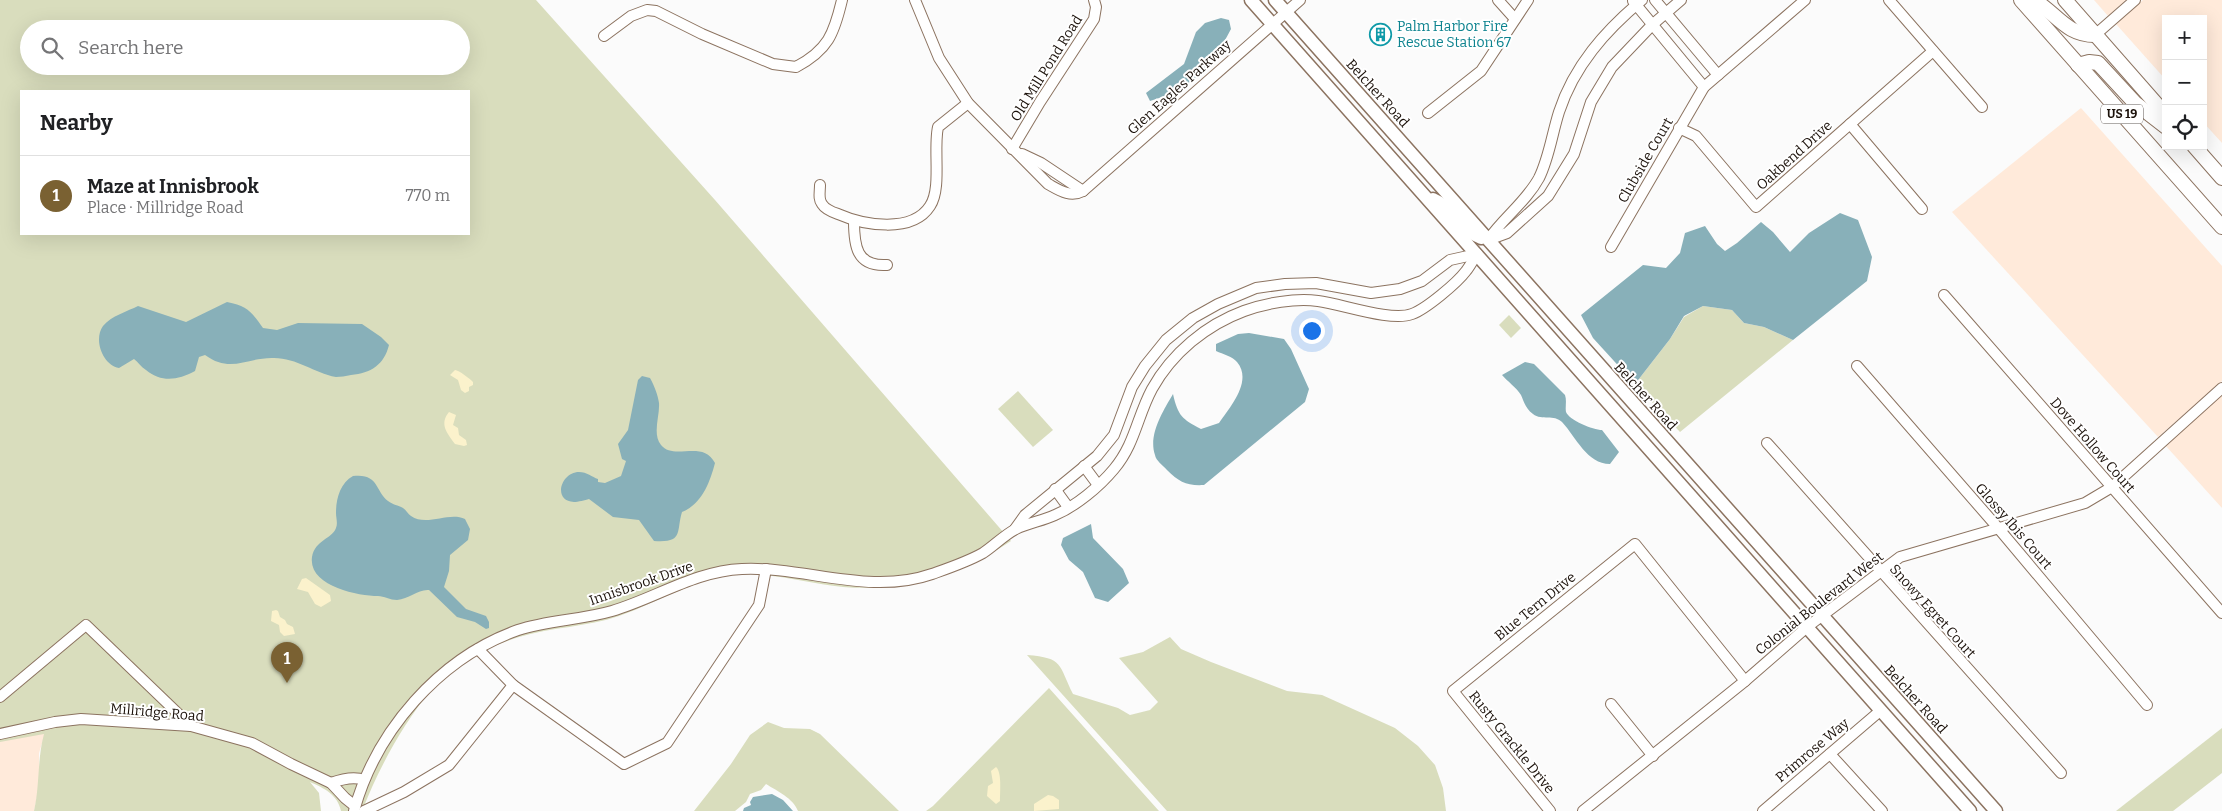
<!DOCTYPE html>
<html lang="en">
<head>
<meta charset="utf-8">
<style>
	body { margin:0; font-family:Bitter,serif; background:#f2f2f2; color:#202124 }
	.controls { position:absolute; right:15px; top:15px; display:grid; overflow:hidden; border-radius:0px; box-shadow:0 5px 20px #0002 }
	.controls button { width:45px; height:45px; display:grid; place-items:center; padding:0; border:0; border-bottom:1px solid #e0e0e0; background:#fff; color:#202124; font:25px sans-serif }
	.you { position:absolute; left:1311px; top:330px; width:18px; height:18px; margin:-12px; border:4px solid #fff; border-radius:50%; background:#1a73e8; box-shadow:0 0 0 8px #1a73e833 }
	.badge { display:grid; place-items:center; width:32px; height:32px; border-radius:50%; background:#7a6132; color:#fff; font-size:16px; font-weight:700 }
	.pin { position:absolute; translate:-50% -41px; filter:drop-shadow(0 1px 2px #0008) }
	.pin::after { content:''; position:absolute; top:26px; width:18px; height:15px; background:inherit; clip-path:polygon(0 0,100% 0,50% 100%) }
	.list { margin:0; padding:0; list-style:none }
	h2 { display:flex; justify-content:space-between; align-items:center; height:65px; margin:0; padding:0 20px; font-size:21px }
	h2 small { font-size:16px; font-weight:400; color:#757577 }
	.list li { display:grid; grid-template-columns:32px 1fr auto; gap:15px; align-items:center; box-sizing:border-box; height:80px; padding:0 20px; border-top:1px solid #e0e0e0 }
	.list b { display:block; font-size:19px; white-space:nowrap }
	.list p { margin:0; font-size:16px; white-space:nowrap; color:#757577 }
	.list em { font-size:16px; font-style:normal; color:#757577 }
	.icon { flex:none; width:28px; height:28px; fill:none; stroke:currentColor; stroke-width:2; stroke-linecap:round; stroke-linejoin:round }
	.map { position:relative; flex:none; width:2222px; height:811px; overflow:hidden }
	.search { position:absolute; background:#fff; box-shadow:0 5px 20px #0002; left:20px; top:20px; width:450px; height:55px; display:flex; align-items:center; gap:12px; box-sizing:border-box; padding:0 18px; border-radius:28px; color:#757577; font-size:19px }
	.panel { position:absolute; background:#fff; box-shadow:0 5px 20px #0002; left:20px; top:90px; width:450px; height:145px; border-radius:0px }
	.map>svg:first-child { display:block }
	.built { fill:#ffeada }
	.green { fill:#d9ddbd; fill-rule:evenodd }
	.sand { fill:#fbf2cc }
	.water { fill:#88b0b9 }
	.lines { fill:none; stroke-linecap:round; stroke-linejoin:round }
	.minor-casing { stroke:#8c7360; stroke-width:12 }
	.major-casing { stroke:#8c7360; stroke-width:15 }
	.highway-casing { stroke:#8c7360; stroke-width:16 }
	.minor { stroke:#fff; stroke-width:10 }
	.major { stroke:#fff; stroke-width:12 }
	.highway { stroke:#fff; stroke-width:14 }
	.labels { text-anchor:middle; stroke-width:4; stroke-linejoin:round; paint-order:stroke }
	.shield { fill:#fff; stroke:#5f5854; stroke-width:1 }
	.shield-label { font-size:12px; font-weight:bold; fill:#1b110a }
	.culture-label { font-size:14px; fill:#0d838f; stroke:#fff; text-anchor:start }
	.street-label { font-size:14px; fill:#1b110a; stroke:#fff }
</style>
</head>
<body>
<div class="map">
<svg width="2222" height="811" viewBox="0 0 2222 811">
	<rect width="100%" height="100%" fill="#fbfbfb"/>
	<g class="built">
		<polygon points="2094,0 2126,0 2108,16"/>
		<polygon points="2143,0 2222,0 2222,143 2203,122 2203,19 2166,19 2166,80 2116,24"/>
		<polygon points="2081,108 2222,266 2222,381 2158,437 1952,212"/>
		<polygon points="2222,395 2222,508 2165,445"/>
		<polygon points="47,728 39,753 39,788 34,811 0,811 0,733"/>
	</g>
	<g class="green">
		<path d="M 0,0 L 536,0 L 715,200 L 1011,541 C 960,575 905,592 843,587 C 811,584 781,575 749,574 C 702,574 662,601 619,616 C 587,627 552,627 519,637 C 489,646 453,665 432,689 C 402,725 379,768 362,811 L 341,811 C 338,795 324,788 310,782 L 319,793 L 321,811 L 34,811 C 40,785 37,760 44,734 L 0,742 ZM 29,29 L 461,29 L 461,66 L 29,66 ZM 21,91 L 469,91 L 469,234 L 21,234 Z"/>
		<polygon points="1703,306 1732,310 1744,323 1764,327 1793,340 1680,432 1635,384 1670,339 1684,317"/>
		<polygon points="1509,315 1521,328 1511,338 1499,325"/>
		<polygon points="1018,391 1053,430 1033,447 998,409"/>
		<path d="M 1170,637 L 1181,649 L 1211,662 L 1287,691 L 1322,695 L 1395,728 L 1418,746 L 1435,765 L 1443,788 L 1446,811 L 1167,811 L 1027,655 C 1064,658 1058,664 1073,694 L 1118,708 L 1130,715 L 1150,710 L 1158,702 L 1119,658 L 1143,652 Z"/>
		<polygon points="1049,688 1159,811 926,811 933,806"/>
		<path d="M 768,722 L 784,728 L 810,729 L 820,734 L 899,811 L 798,811 C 793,798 777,791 766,784 L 761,790 L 750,794 L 746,802 L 735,811 L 694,811 L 731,764 L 750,735 Z"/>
		<polygon points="2222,728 2222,773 2173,811 2116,811"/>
	</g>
	<g class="sand">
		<path d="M 455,370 C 459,370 470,379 473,382 L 473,385 L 469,387 L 469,391 L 465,393 L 461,390 L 458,380 L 450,375 Z"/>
		<path d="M 449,412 L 456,415 L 453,425 L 458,428 L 459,435 L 466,440 L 467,445 L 464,446 L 455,444 C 447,433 439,424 449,412 Z"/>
		<polygon points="306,578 330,595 331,601 321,607 315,604 308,592 297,589 302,579"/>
		<polygon points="276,610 278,611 280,617 285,620 287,624 293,627 295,634 284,636 280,632 279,625 271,621 272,611"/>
		<path d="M 996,767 C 1002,772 1000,792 1000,801 L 996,804 L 987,796 L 988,786 L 993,783 L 991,771 Z"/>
		<polygon points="1048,795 1053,796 1059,800 1059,809 1034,811 1034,804"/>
	</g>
	<g class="water">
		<path d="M 1221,18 L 1229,20 L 1231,29 C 1211,68 1193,88 1150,101 L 1146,93 L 1184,64 L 1196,32 L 1205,23 Z"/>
		<polygon points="1840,213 1858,220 1872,257 1867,281 1793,340 1764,327 1744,323 1732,310 1703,306 1684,316 1670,339 1635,384 1593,338 1581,315 1643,265 1666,268 1680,253 1685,233 1705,226 1717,244 1725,251 1737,243 1761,222 1773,232 1790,252 1809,233"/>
		<path d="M 227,302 C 247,306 251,311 263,328 L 277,330 L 298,323 L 362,324 L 381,337 L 389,345 C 384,365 371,373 351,375 C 346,376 340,377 336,377 C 314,373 297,358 274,358 C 247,357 231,374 205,355 L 199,357 L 195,371 C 178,380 162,383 146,370 C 141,367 138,362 134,359 L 119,368 C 103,365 93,340 103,326 C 111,316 128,311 138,306 L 186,322 Z"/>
		<path d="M 1249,333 L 1284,339 L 1291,349 L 1309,389 L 1305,402 L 1204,485 C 1187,486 1179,482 1167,470 C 1163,465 1156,461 1155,455 C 1148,435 1163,411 1173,394 C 1178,416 1182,419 1201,429 L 1219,423 C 1230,407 1253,381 1237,362 C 1233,357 1223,354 1216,351 L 1216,344 L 1238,334 Z"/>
		<path d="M 1525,362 L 1534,364 L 1565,395 C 1567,401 1565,407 1566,412 C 1569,420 1593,430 1602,430 L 1619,452 L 1610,464 C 1587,464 1576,437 1562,422 C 1554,414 1542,421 1533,414 C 1526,409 1524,402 1521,395 C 1517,388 1507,381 1502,375 Z"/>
		<path d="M 642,376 L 650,378 C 654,385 658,395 659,403 C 660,416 652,434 661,445 C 674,461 703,439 715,463 C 710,482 702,504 682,512 C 676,532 684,543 654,541 L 639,520 L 613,517 L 589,499 C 585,500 578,502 574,502 C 552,501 561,472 579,472 C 587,472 592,477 598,479 L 598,482 L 605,483 L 621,476 L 626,461 L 622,459 L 618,444 L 628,430 L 638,380 Z"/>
		<path d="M 353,476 C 379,473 375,491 388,501 C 393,505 398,505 403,508 C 406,510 408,514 411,516 C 427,527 449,511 465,519 L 470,529 L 468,540 L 450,555 L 449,571 L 444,587 L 466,609 L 486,616 L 489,622 L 489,628 L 486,629 L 475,622 L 457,617 L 429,590 C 418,589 409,599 397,600 C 390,600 384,596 378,596 C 358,596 308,586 312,557 C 315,540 332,539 336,528 C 338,523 336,518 336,513 C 336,499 340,483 353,476 Z"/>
		<polygon points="1091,524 1093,538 1123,569 1129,583 1108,602 1095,598 1083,572 1069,560 1061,545 1063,538"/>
		<polygon points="772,794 783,800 793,811 743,811 744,808 751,805 750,802 753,797"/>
	</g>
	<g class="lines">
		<defs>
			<g id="minor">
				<path d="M 915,0 L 939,58 L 968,103 L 1048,184 C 1059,190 1070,198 1083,191 L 1300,0"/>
				<polyline points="1498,0 1515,19"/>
				<polyline points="1655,0 1718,75"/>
				<polyline points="1889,0 1982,107"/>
				<polyline points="1633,1 1704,87"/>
				<polyline points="2095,35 2135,0"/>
				<path d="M 604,36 L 631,16 L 647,10 L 656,11 L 702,34 L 773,64 L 796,67 C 828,50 834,34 842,0"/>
				<polyline points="1428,113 1481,71 1528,0"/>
				<polyline points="1850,124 1922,209"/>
				<polyline points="1679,128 1696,136 1756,207 1933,51"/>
				<polyline points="1012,149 1040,102 1094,19 1096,7 1094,0"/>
				<polyline points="1022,154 1041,163 1083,191"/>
				<path d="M 820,185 C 820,192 818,199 822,204 C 825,209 832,212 838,214 C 863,225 912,234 930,206 C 942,188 933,149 938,127 L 968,103"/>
				<path d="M 854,221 C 854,245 856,267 887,265"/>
				<polyline points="1488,240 1507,233 1548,196 1574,154 1591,102 1612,67 1652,25 1681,0"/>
				<path d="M 1488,240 C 1503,218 1526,202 1539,178 C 1549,158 1552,134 1559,112 C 1574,66 1605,31 1642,0"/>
				<polyline points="1611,247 1704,87 1805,0"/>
				<polyline points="1944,295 2222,613"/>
				<polyline points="1857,366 1999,529 2147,705"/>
				<polyline points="1767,443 2061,773"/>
				<polyline points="1084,466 1098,485"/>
				<polyline points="1055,489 1068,507"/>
				<polyline points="1015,529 1025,515 1097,456 1114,435 1132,387 1145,366 1166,340 1193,318 1218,304 1256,288 1285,284 1316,283 1371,293 1400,289 1422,281 1450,260 1477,254"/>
				<polyline points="478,649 513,685"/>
				<polyline points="0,697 86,625 191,726"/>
				<polyline points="1611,704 1653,756"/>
				<polyline points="0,734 55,722 81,719 191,726 252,743 291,764 331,783 345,798 355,806"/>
				<polyline points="1830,754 1882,811"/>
				<path d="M 331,783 C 342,779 354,776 364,780"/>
				<path d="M 354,811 C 376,731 439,658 518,630 C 548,620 581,620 612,611 C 656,598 695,571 742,569 C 805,566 869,596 932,574 C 949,568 967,562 983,553 C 994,546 1004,535 1016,529 C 1028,523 1042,521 1055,515 C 1076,506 1099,487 1114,469 C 1135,444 1137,417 1152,389 C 1172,353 1206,325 1244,311 C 1266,303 1295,298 1318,301 C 1342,304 1391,322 1412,314 C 1426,309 1457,283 1466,271 C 1470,266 1473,260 1477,254"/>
				<polyline points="364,811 404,792 449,765 513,685 624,764 667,743 759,605 766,569"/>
				<polyline points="1550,811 1453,691 1635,544 1745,681"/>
				<polyline points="1583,811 1745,681 1807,627 1900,557 2085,503 2112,487 2222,388"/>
				<polyline points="1763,811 1880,711"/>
			</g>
			<g id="major">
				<polyline points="1251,0 1970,811"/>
				<polyline points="1275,0 1996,811"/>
				<path d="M 1433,199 C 1453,207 1461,230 1481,238"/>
			</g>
			<g id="highway">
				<polyline points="2021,0 2222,227"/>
				<path d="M 2034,0 C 2057,14 2066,35 2095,35"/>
				<polyline points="2065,0 2166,115"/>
				<polyline points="2078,65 2089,62 2098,63 2135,103 2166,127"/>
				<polyline points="2194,146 2222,178"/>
			</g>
		</defs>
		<use href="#minor" class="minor-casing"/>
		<use href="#major" class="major-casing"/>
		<use href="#highway" class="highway-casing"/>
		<use href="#minor" class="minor"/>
		<use href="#major" class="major"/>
		<use href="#highway" class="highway"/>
	</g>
	<defs>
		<symbol id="building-ring" viewBox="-11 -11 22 22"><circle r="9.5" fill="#fff" stroke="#0f9aa8" stroke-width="1.5"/><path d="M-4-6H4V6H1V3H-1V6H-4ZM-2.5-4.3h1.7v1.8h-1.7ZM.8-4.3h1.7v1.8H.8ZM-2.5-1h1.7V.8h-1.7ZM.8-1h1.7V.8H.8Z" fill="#0f9aa8"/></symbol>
	</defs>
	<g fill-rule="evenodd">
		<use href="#building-ring" x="1368" y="22" width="25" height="25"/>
	</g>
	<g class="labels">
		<rect class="shield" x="2101" y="104.5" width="42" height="19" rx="4"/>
		<g class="shield-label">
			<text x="2122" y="118">US 19</text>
		</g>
		<g class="culture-label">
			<text x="1397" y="31">Palm Harbor Fire<tspan x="1397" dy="16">Rescue Station 67</tspan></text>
		</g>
		<g class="street-label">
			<text transform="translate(1046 68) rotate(-58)" y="5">Old Mill Pond Road</text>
			<text transform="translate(1179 87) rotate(-42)" y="5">Glen Eagles Parkway</text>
			<text transform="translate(1378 93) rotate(48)" y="5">Belcher Road</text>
			<text transform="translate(1794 155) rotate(-42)" y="5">Oakbend Drive</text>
			<text transform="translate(1645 160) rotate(-60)" y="5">Clubside Court</text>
			<text transform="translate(1646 396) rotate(48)" y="5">Belcher Road</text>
			<text transform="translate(2093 445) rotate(49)" y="5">Dove Hollow Court</text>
			<text transform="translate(2014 526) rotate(49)" y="5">Glossy Ibis Court</text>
			<text transform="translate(641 583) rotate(-19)" y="5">Innisbrook Drive</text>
			<text transform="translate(1819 603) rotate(-38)" y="5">Colonial Boulevard West</text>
			<text transform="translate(1535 606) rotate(-39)" y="5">Blue Tern Drive</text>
			<text transform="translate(1933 611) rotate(48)" y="5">Snowy Egret Court</text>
			<text transform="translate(1916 699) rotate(48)" y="5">Belcher Road</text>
			<text transform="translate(157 712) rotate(5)" y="5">Millridge Road</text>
			<text transform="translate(1512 742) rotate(51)" y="5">Rusty Grackle Drive</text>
			<text transform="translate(1812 750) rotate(-40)" y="5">Primrose Way</text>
		</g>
	</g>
</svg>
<div class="controls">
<button>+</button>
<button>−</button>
<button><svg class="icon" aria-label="locate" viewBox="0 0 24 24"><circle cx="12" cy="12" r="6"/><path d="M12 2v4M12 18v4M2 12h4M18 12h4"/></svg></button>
</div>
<div class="you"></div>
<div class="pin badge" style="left:287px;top:683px">1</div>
<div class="search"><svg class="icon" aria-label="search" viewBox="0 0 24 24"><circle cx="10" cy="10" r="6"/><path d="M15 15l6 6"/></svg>Search here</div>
<section class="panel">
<h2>Nearby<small></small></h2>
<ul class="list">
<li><span class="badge">1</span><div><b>Maze at Innisbrook</b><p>Place · Millridge Road</p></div><em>770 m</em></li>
</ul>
</section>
</div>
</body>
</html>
